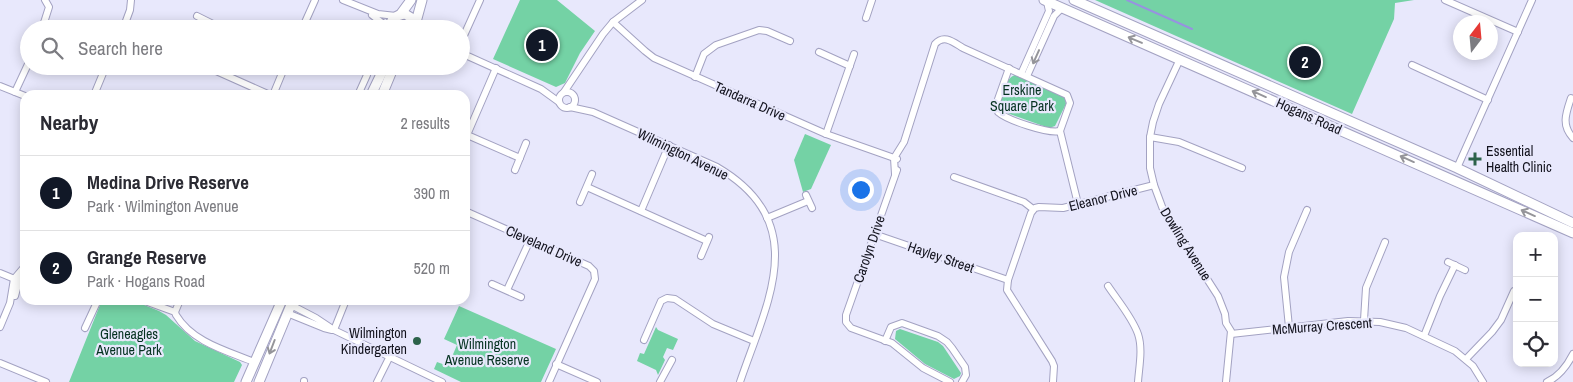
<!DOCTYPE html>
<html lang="en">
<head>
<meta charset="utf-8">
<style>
	body { margin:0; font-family:"Archivo Narrow",sans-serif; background:#f2f2f3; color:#2b2b33 }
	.controls { position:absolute; right:15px; bottom:15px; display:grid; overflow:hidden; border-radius:10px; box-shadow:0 2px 12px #0003 }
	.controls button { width:45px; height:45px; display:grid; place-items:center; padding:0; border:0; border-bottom:1px solid #e1e1e2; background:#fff; color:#2b2b33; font:25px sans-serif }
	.compass { position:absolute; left:1453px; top:15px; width:45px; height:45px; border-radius:50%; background:#fff; box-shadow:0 2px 12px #0003; rotate:16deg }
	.you { position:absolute; left:860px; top:189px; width:18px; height:18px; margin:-12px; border:4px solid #fff; border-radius:50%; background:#1a73e8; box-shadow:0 0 0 8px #1a73e833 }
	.badge { display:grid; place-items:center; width:32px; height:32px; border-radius:50%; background:#111827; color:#fff; font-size:16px; font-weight:700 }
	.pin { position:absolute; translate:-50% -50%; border:2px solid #fff; box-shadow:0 1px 5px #0006 }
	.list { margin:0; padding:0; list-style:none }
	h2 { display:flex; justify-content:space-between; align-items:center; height:65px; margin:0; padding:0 20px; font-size:21px }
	h2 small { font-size:16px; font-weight:400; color:#7c7c81 }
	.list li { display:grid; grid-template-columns:32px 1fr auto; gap:15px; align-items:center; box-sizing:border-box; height:75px; padding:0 20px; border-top:1px solid #e1e1e2 }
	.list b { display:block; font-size:19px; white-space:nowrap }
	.list p { margin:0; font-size:16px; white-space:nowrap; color:#7c7c81 }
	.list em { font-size:16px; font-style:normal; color:#7c7c81 }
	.icon { flex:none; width:28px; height:28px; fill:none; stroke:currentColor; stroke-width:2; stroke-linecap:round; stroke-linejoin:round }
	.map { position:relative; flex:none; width:1573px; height:382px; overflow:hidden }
	.search { position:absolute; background:#fff; box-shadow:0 2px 12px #0003; left:20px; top:20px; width:450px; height:55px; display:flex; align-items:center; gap:12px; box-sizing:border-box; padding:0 18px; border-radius:28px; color:#7c7c81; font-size:19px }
	.panel { position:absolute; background:#fff; box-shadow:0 2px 12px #0003; left:20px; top:90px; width:450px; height:215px; border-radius:15px }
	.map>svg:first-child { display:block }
	.green { fill:#74d2a5 }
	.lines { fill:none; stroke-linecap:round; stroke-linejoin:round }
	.stream { stroke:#9792e0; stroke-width:2 }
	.street-casing { stroke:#a3a2c2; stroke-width:8 }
	.secondary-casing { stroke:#a3a2c2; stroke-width:11 }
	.street { stroke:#fff; stroke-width:6 }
	.secondary { stroke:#fff; stroke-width:9 }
	.oneway { stroke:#95959a }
	.poi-dot { fill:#2c624a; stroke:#e8e8fc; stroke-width:2 }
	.labels { text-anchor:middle; stroke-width:4.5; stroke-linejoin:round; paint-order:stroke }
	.park-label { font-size:14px; fill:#053221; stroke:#e8e8fc }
	.street-label { font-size:14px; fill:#13131e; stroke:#e8e8fc }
	.poi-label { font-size:14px; fill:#13131e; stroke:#e8e8fc; text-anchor:start }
</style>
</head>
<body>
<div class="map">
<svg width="1573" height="382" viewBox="0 0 1573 382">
	<rect width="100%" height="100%" fill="#e8e8fc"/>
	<g class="green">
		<polygon points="520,0 557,0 595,31 580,53 565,83 556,87 493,59"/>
		<polygon points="1095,0 1414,0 1395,3 1394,19 1352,114"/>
		<path d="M 1015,75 L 1065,97 L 1066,104 L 1055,126 L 1049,128 L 1007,113 L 1001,109 C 999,100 1005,78 1015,75 Z"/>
		<polygon points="805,134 831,145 811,189 803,192 794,160"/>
		<polygon points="102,300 132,300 159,311 166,315 195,341 240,362 242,365 234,382 69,382"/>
		<polygon points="459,306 556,349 541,382 461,382 434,369 437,362 448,366 457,345 444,339"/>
		<polygon points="656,327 658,330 678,339 673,350 667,348 663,357 665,360 658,375 656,370 637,361 640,353 644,354"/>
		<polygon points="900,329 938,342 943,346 961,373 960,376 954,379 925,364 895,339 896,331"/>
	</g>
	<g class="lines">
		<polyline class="stream" points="1127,0 1192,29"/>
		<defs>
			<g id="street">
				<polyline points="343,0 378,14 396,16"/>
				<polyline points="1445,0 1518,32"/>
				<polyline points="372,15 390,29"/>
				<polyline points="197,16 223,29"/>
				<polyline points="866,18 872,0"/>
				<polyline points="613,22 645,51 654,58 826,134 897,159"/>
				<polyline points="42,29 49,7 45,0"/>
				<polyline points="123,29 130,10 131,0"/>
				<polyline points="302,29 315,0"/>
				<polyline points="461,42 480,0"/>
				<polyline points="819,52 850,66"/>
				<polyline points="461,53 541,89 559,102"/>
				<polyline points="1180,59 1159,104 1153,122 1150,137 1150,168 1154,185 1164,212 1218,296 1225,314 1226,323 1231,331 1226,382"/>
				<polyline points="1412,65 1488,100"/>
				<polyline points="205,66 270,95"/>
				<path d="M 1009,68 L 997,102 L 998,112 C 1007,120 1048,134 1060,131"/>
				<polyline points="1021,74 1049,11 1047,2"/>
				<polyline points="1027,76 1054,16 1062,8"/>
				<polyline points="695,77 704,54 716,45 759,30 767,31 790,41"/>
				<polyline points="0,86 25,96"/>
				<circle cx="567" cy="100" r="8"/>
				<polyline points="15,92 29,62"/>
				<polyline points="564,92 603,34 613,22 642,0"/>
				<polyline points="94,95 106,66"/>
				<polyline points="273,95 285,66"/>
				<polyline points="358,95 367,75"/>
				<path d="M 1571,98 C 1566,113 1561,125 1573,138"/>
				<path d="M 570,107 L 593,112 L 717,167 C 813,223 767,302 740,382"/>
				<polyline points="465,134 520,158"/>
				<polyline points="826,134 854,54"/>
				<polyline points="467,135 496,68"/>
				<polyline points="1150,137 1179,142 1242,168"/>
				<polyline points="1457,168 1532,0"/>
				<polyline points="515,170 526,143"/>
				<polyline points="897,170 846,315 846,322 851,328 892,343 923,368 950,382"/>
				<path d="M 895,174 L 894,158 L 904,142 L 935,44 C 944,34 953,42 963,48 L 1067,95 L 1070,103 L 1060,131 L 1078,204"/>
				<polyline points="954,177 1024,202 1033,209"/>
				<polyline points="587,187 707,241"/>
				<polyline points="806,195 812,208"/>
				<polyline points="580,202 592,174"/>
				<polyline points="465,211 589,266 594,271 595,279 549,382"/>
				<polyline points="641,211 669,145"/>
				<polyline points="767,218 808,201"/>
				<polyline points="874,234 1008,280"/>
				<polyline points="701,256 709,237"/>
				<polyline points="1448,262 1465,270"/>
				<polyline points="0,273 17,280"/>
				<polyline points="492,284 521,297"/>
				<path d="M 1108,286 C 1118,301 1132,317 1138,334 C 1143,349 1139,367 1138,382"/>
				<polyline points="507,290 530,240"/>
				<polyline points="15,296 19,281 25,273"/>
				<polyline points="142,300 175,312"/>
				<path d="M 180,300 L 175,312 L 176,315 C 192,342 227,351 254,362"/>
				<polyline points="291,305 316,318 334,330 442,382"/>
				<polyline points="287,313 324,328 332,330"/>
				<polyline points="1364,320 1366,288 1385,242"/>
				<polyline points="0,327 10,303 14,279 25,266"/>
				<polyline points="1289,327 1284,277 1289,252 1307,210"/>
				<polyline points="85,328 98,300"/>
				<polyline points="334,330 346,300"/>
				<polyline points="1231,334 1348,321 1380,322 1406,328 1455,351 1473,366 1483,382"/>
				<polyline points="1424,336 1440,296 1455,265"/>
				<polyline points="644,340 661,301 667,298 675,299 713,324 754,341"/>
				<polyline points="885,341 891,327 902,323 938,336 947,342 952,348 965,367 966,375 962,382"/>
				<polyline points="1466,359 1492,332 1501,320 1514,291"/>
				<polyline points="0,363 46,382"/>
				<polyline points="556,364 597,382"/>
				<polyline points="304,382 304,381"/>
				<polyline points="377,382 390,356"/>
				<polyline points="660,382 672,360"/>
				<polyline points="1053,382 1054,366 1052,361 1007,290 1008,280 1031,213 1035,208 1039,207 1063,208 1154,185"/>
				<path d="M 1547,382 C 1560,376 1567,366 1573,354"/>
			</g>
			<g id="secondary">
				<polyline points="1044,0 1573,233"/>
				<polyline points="1074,0 1457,168 1573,223"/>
				<polyline points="400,15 411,0"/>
				<polyline points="416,22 422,0"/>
				<path d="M 390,29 C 390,19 396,15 405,14 L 415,20 L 417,29"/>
				<polyline points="371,95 385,66"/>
				<polyline points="382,95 394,66"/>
				<polyline points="246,382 282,300"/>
				<polyline points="259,382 293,300"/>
			</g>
		</defs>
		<use href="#street" class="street-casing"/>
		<use href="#secondary" class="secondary-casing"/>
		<use href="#street" class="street"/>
		<use href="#secondary" class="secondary"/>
	</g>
	<defs><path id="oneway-shaft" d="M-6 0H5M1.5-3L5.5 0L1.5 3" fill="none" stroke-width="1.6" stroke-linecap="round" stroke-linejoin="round" transform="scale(1.25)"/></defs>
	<g class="oneway">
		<use href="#oneway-shaft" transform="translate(1135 40) rotate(-157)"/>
		<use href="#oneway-shaft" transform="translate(1036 57) rotate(114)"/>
		<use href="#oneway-shaft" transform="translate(1259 94) rotate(-156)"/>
		<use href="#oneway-shaft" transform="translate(1407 159) rotate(-156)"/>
		<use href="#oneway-shaft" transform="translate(1528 213) rotate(-156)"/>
		<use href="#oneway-shaft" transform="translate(272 347) rotate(111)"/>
	</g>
	<g class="poi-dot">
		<path d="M1472.5 151.5h5v5h5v5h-5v5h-5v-5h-5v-5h5z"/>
		<circle cx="417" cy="341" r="5"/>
	</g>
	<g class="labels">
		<g class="park-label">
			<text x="1022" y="95">Erskine<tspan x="1022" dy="16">Square Park</tspan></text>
			<text x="129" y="339">Gleneagles<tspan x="129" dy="16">Avenue Park</tspan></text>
			<text x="487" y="349">Wilmington<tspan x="487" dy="16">Avenue Reserve</tspan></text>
		</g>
		<g class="street-label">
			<text transform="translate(750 101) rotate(24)" y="5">Tandarra Drive</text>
			<text transform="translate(1309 116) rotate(24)" y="5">Hogans Road</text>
			<text transform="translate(683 154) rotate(26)" y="5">Wilmington Avenue</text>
			<text transform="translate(1103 198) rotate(-14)" y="5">Eleanor Drive</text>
			<text transform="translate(1186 244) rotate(58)" y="5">Dowling Avenue</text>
			<text transform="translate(544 246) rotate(24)" y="5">Cleveland Drive</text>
			<text transform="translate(869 249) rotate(-71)" y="5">Carolyn Drive</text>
			<text transform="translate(941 257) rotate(19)" y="5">Hayley Street</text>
			<text transform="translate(1322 326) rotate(-4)" y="5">McMurray Crescent</text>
		</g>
		<g class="poi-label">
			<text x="1486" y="156">Essential<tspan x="1486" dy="16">Health Clinic</tspan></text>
			<text x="407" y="338" text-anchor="end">Wilmington<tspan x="407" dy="16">Kindergarten</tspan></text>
		</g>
	</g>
</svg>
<div class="controls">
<button>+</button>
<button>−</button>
<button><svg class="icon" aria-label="locate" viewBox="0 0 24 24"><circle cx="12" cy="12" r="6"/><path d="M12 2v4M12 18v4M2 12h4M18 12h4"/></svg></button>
</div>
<svg class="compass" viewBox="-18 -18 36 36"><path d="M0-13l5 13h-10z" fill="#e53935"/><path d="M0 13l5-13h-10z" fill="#7c7c81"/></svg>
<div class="you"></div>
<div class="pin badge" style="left:542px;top:45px">1</div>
<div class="pin badge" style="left:1305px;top:62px">2</div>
<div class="search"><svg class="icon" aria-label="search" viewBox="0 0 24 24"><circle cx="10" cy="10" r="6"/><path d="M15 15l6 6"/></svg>Search here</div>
<section class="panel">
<h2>Nearby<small>2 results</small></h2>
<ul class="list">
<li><span class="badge">1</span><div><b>Medina Drive Reserve</b><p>Park · Wilmington Avenue</p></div><em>390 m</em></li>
<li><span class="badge">2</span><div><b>Grange Reserve</b><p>Park · Hogans Road</p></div><em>520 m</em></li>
</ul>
</section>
</div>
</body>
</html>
